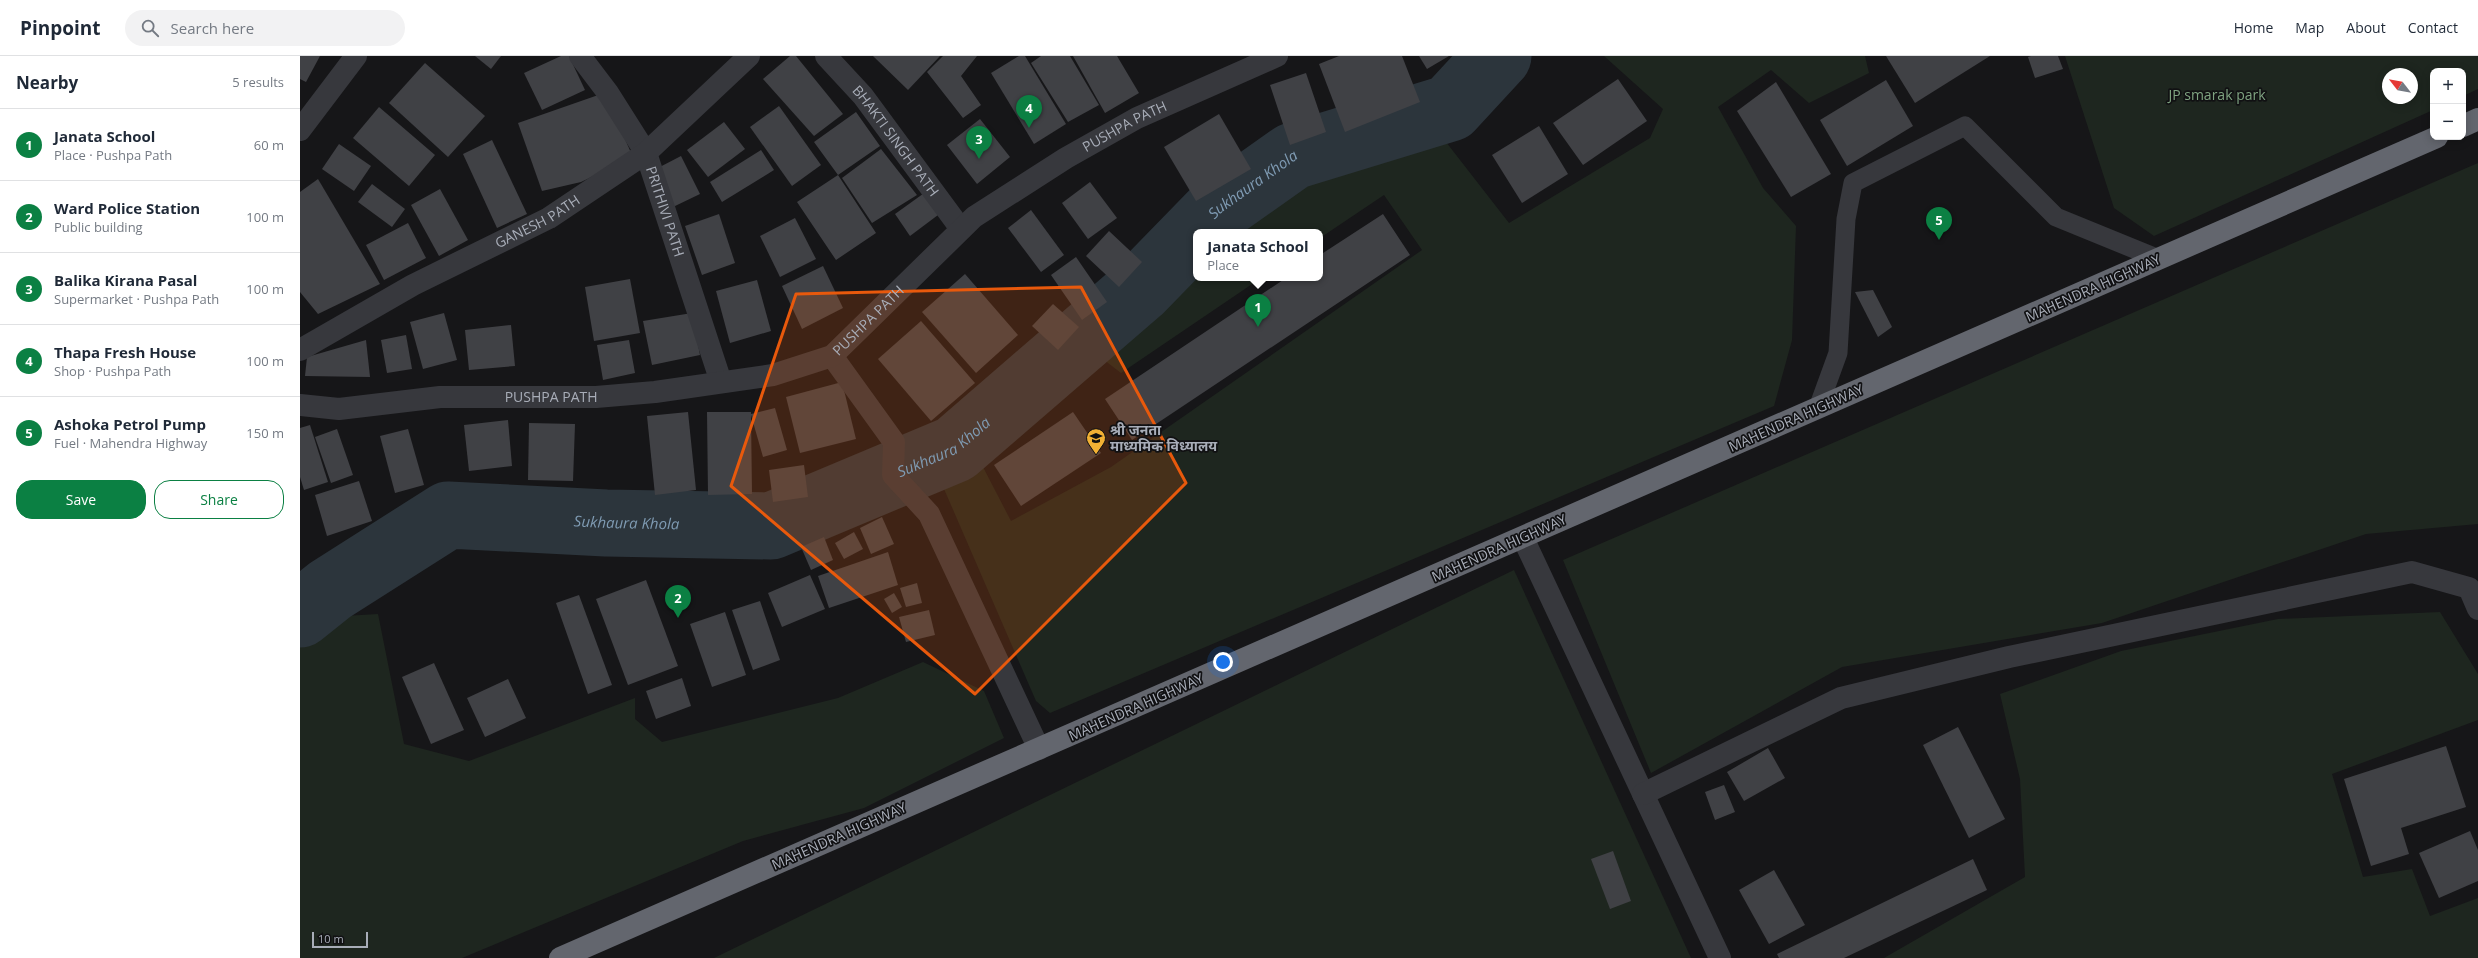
<!DOCTYPE html>
<html lang="en">
<head>
<meta charset="utf-8">
<style>
	body { margin:0; font-family:"Open Sans","Noto Sans Devanagari",sans-serif; background:#f2f2f3; color:#1f2937 }
	.controls { position:absolute; right:12px; top:12px; display:grid; overflow:hidden; border-radius:8px; box-shadow:0 2px 10px #0003 }
	.controls button { width:36px; height:36px; display:grid; place-items:center; padding:0; border:0; border-bottom:1px solid #e0e1e3; background:#fff; color:#1f2937; font:20px sans-serif }
	.compass { position:absolute; left:2082px; top:12px; width:36px; height:36px; border-radius:50%; background:#fff; box-shadow:0 2px 10px #0003; rotate:301deg }
	.scale { position:absolute; left:12px; bottom:10px; width:56px; box-sizing:border-box; padding-left:4px; border:2px solid #a8adb8; border-top:0; font-size:11px; line-height:14px; white-space:nowrap; color:#a8adb8; -webkit-text-stroke:3px #111113; paint-order:stroke }
	.you { position:absolute; left:923px; top:606px; width:14px; height:14px; margin:-10px; border:3px solid #fff; border-radius:50%; background:#1a73e8; box-shadow:0 0 0 6px #1a73e833 }
	.badge { display:grid; place-items:center; width:26px; height:26px; border-radius:50%; background:#0b8043; color:#fff; font-size:13px; font-weight:700 }
	.pin { position:absolute; translate:-50% -33px; filter:drop-shadow(0 1px 2px #0008) }
	.pin::after { content:''; position:absolute; top:21px; width:14px; height:12px; background:inherit; clip-path:polygon(0 0,100% 0,50% 100%) }
	.popup { position:absolute; left:893px; top:173px; width:130px; height:52px; box-sizing:border-box; display:grid; place-content:center; border-radius:8px; background:#fff; filter:drop-shadow(0 1px 3px #0005); font-size:13px; white-space:nowrap; color:#747a83 }
	.popup b { font-size:15px; color:#1f2937 }
	.popup::after { content:''; position:absolute; left:50%; top:100%; margin-left:-8px; border:8px solid transparent; border-top-color:#fff }
	.list { margin:0; padding:0; list-style:none }
	h2 { display:flex; justify-content:space-between; align-items:center; height:52px; margin:0; padding:0 16px; font-size:17px }
	h2 small { font-size:13px; font-weight:400; color:#747a83 }
	.list li { display:grid; grid-template-columns:26px 1fr auto; gap:12px; align-items:center; box-sizing:border-box; height:72px; padding:0 16px; border-top:1px solid #e0e1e3 }
	.list b { display:block; font-size:15px; white-space:nowrap }
	.list p { margin:0; font-size:13px; white-space:nowrap; color:#747a83 }
	.list em { font-size:13px; font-style:normal; color:#747a83 }
	.actions { display:flex; gap:8px; padding:12px 16px }
	.actions a { flex:1; padding:9px 0; border:1px solid #0b8043; border-radius:16px; text-align:center; font-size:14px; color:#0b8043 }
	.actions .main { background:#0b8043; color:#fff }
	.icon { flex:none; width:22px; height:22px; fill:none; stroke:currentColor; stroke-width:2; stroke-linecap:round; stroke-linejoin:round }
	.map { position:relative; flex:none; width:2178px; height:902px; overflow:hidden }
	header { display:flex; align-items:center; gap:24px; box-sizing:border-box; height:56px; padding:0 20px; background:#fff; border-bottom:1px solid #e0e1e3 }
	header strong { font-size:19px }
	nav { display:flex; gap:22px; margin-inline-start:auto; font-size:14px }
	.search { width:280px; height:36px; background:#f2f2f3; display:flex; align-items:center; gap:10px; box-sizing:border-box; padding:0 14px; border-radius:22px; color:#747a83; font-size:15px }
	main { display:flex }
	aside { flex:1; background:#fff }
	.map>svg:first-child { display:block }
	.green { fill:#1e261f; fill-rule:evenodd }
	.lines { fill:none; stroke-linecap:round; stroke-linejoin:round }
	.river { stroke:#2c353c; stroke-width:67 }
	.building { fill:#404145 }
	.lane { stroke:#37383d; stroke-width:19 }
	.street { stroke:#37383d; stroke-width:22 }
	.highway { stroke:#63666e; stroke-width:22 }
	.marked { fill:#e8590c; fill-opacity:0.2; stroke:#e8590c; stroke-width:3; stroke-linejoin:round }
	.labels { text-anchor:middle; stroke-width:3.5; stroke-linejoin:round; paint-order:stroke }
	.park-label { font-size:14px; fill:#7fa381; stroke:#111113 }
	.street-label { font-size:14px; fill:#a8adb8; stroke:#111113 }
	.poi-label { font-size:14px; font-weight:bold; fill:#a8adb8; stroke:#111113; text-anchor:start }
	.water-label { font-size:15px; font-style:italic; fill:#7f9bb3; stroke:#111113 }
</style>
</head>
<body>
<header>
<strong>Pinpoint</strong>
<div class="search"><svg class="icon" aria-label="search" viewBox="0 0 24 24"><circle cx="10" cy="10" r="6"/><path d="M15 15l6 6"/></svg>Search here</div>
<nav><a>Home</a><a>Map</a><a>About</a><a>Contact</a></nav>
</header>
<main>
<aside>
<h2>Nearby<small>5 results</small></h2>
<ul class="list">
<li><span class="badge">1</span><div><b>Janata School</b><p>Place · Pushpa Path</p></div><em>60 m</em></li>
<li><span class="badge">2</span><div><b>Ward Police Station</b><p>Public building</p></div><em>100 m</em></li>
<li><span class="badge">3</span><div><b>Balika Kirana Pasal</b><p>Supermarket · Pushpa Path</p></div><em>100 m</em></li>
<li><span class="badge">4</span><div><b>Thapa Fresh House</b><p>Shop · Pushpa Path</p></div><em>100 m</em></li>
<li><span class="badge">5</span><div><b>Ashoka Petrol Pump</b><p>Fuel · Mahendra Highway</p></div><em>150 m</em></li>
</ul>
<div class="actions"><a class="main">Save</a><a>Share</a></div>
</aside>
<div class="map">
<svg width="2178" height="902" viewBox="0 0 2178 902">
	<rect width="100%" height="100%" fill="#161618"/>
	<g class="green">
		<polygon points="1304,0 1565,0 1569,17 1509,47 1471,14 1418,51 1463,132 1496,170 1492,284 1474,350 750,657 736,645 641,426 683,411 711,465 811,411 1122,194 1084,139 1020,182 1020,176 910,176 1032,107 1146,86 1209,167 1350,82 1363,53"/>
		<path d="M 1765,0 L 2178,0 L 2178,33 L 2163,40 L 2163,15 L 2133,15 L 2133,54 L 1854,180 L 1814,152 ZM 2088,18 L 2112,18 L 2112,42 L 2088,42 Z"/>
		<polygon points="2178,107 2178,468 2066,478 1802,567 1542,611 1351,717 1263,504"/>
		<polygon points="896,190 896,222 961,222 821,317 799,300"/>
		<polygon points="1214,514 1391,902 414,902"/>
		<polygon points="2140,556 2178,618 2178,664 2032,718 2063,821 2112,813 2130,860 2178,842 2178,902 1584,902 1725,821 1720,723 1700,638 1821,595 1978,563"/>
		<polygon points="78,558 104,688 169,705 335,642 335,663 362,686 538,642 623,606 684,635 704,682 564,752 443,785 162,902 0,902 0,581 28,561"/>
	</g>
	<g class="lines">
		<path class="river" id="s1" d="M 0,558 L 30,534 L 148,459 L 306,467 L 471,470 L 655,393 L 839,234 L 918,153 L 993,100 L 1150,52 L 1198,0"/>
	</g>
	<g class="building">
		<polygon points="0,0 20,0 6,26 0,23"/>
		<polygon points="175,0 201,0 191,13"/>
		<polygon points="261,0 269,0 285,34 242,54 224,17"/>
		<polygon points="490,0 496,0 543,58 514,80 463,23"/>
		<polygon points="573,0 640,0 608,34"/>
		<polygon points="643,0 677,0 661,20 681,49 663,62 627,16"/>
		<polygon points="719,0 725,0 766,68 734,88 691,17"/>
		<polygon points="741,0 770,0 799,49 768,66 731,7"/>
		<polygon points="773,0 817,0 839,37 805,57"/>
		<polygon points="1039,0 1102,0 1120,46 1045,76 1019,8"/>
		<polygon points="1119,0 1149,0 1127,13"/>
		<polygon points="1586,0 1690,0 1615,47"/>
		<polygon points="1731,0 1758,0 1763,13 1735,22 1728,1"/>
		<polygon points="125,7 185,60 148,101 89,47"/>
		<polygon points="1006,17 1026,76 990,89 970,29"/>
		<polygon points="1318,23 1347,65 1283,109 1253,67"/>
		<polygon points="1586,24 1613,70 1547,110 1520,64"/>
		<polygon points="1476,26 1531,118 1491,141 1437,55"/>
		<polygon points="304,37 333,101 281,126 242,135 218,67"/>
		<polygon points="479,50 521,109 492,130 450,71"/>
		<polygon points="79,51 135,99 109,130 53,82"/>
		<polygon points="556,56 580,90 538,119 576,177 536,204 497,146 538,119 514,86"/>
		<polygon points="919,58 951,113 896,145 864,91"/>
		<polygon points="680,63 710,101 677,128 647,89"/>
		<polygon points="424,66 445,93 408,121 387,94"/>
		<polygon points="1239,70 1268,118 1222,147 1192,99"/>
		<polygon points="192,84 227,158 197,172 163,98"/>
		<polygon points="39,88 71,110 54,135 22,113"/>
		<polygon points="581,93 617,139 572,167 542,122"/>
		<polygon points="461,94 474,114 422,146 410,126"/>
		<polygon points="381,100 400,138 373,151 354,114"/>
		<polygon points="18,123 80,228 18,258 0,236 0,136"/>
		<polygon points="790,126 817,162 788,183 762,147"/>
		<polygon points="72,128 105,153 92,171 58,146"/>
		<polygon points="140,133 168,184 139,200 111,149"/>
		<polygon points="627,135 642,156 610,180 595,158"/>
		<polygon points="731,154 764,199 741,216 708,172"/>
		<polygon points="419,158 435,207 402,219 385,170"/>
		<polygon points="1083,158 1110,199 832,384 805,343 986,222 1020,222 1020,199"/>
		<polygon points="495,162 516,203 480,221 460,180"/>
		<polygon points="108,167 126,202 84,224 66,189"/>
		<polygon points="809,175 842,206 819,231 786,200"/>
		<polygon points="776,201 807,246 782,264 751,219"/>
		<polygon points="523,210 543,252 502,273 482,230"/>
		<polygon points="665,218 718,279 676,317 622,256"/>
		<polygon points="330,223 340,277 294,285 285,231"/>
		<polygon points="457,224 471,275 430,287 416,235"/>
		<polygon points="1573,234 1592,271 1578,281 1555,236"/>
		<polygon points="753,248 779,271 758,294 732,270"/>
		<polygon points="144,257 157,304 123,313 110,266"/>
		<polygon points="392,257 400,299 352,309 343,265"/>
		<polygon points="621,265 675,327 631,365 578,303"/>
		<polygon points="211,269 215,310 169,314 165,274"/>
		<polygon points="106,279 112,313 87,317 81,284"/>
		<polygon points="66,284 70,321 5,320 7,301"/>
		<polygon points="329,284 335,317 303,324 297,289"/>
		<polygon points="542,326 556,383 500,397 486,341"/>
		<polygon points="475,352 487,394 463,401 451,359 452,438 408,439 407,356 451,356 451,358"/>
		<polygon points="388,356 396,434 355,439 347,360"/>
		<polygon points="773,356 801,397 721,450 694,409"/>
		<polygon points="208,364 212,410 169,415 164,369"/>
		<polygon points="229,367 275,368 273,425 228,424"/>
		<polygon points="10,369 28,426 4,434 0,421 0,372"/>
		<polygon points="37,373 53,419 31,427 15,381"/>
		<polygon points="108,373 124,429 95,437 80,380"/>
		<polygon points="504,409 508,441 473,446 469,414"/>
		<polygon points="59,425 72,465 27,480 15,439"/>
		<polygon points="582,461 594,488 571,498 560,472"/>
		<polygon points="554,476 563,493 544,503 535,487"/>
		<polygon points="524,481 533,504 511,514 501,491"/>
		<polygon points="588,496 598,529 529,552 518,520"/>
		<polygon points="510,519 525,553 482,571 468,537"/>
		<polygon points="346,524 378,610 328,629 296,543"/>
		<polygon points="617,527 622,547 606,551 600,532"/>
		<polygon points="594,537 602,551 592,557 584,543"/>
		<polygon points="279,539 312,629 288,638 256,547"/>
		<polygon points="460,545 480,604 453,614 432,554"/>
		<polygon points="629,554 635,579 606,586 599,561"/>
		<polygon points="425,556 446,619 412,631 390,568"/>
		<polygon points="134,607 164,674 131,688 102,621"/>
		<polygon points="382,622 391,650 356,663 346,635"/>
		<polygon points="208,623 226,662 185,681 167,642"/>
		<polygon points="1658,671 1705,763 1669,782 1623,689"/>
		<polygon points="2146,690 2166,751 2101,772 2109,798 2071,810 2044,723"/>
		<polygon points="1468,692 1485,722 1444,745 1427,716"/>
		<polygon points="1424,729 1435,756 1415,764 1405,736"/>
		<polygon points="2170,775 2178,794 2178,825 2139,842 2119,797"/>
		<polygon points="1313,795 1331,845 1310,853 1291,803"/>
		<polygon points="1673,803 1687,834 1544,902 1479,902 1477,898"/>
		<polygon points="1474,814 1505,869 1469,888 1439,834"/>
	</g>
	<g class="lines">
		<polyline class="lane" points="1518,352 1538,297 1546,163 1553,127 1665,70 1756,161 1859,203"/>
		<g class="street">
			<path id="s2" d="M 280,0 L 308,37 L 346,97 L 421,326"/>
			<path id="s3" d="M 526,0 L 563,40 L 661,173"/>
			<polyline points="0,74 56,0"/>
			<path id="s4" d="M 0,294 L 113,229 L 249,162 L 346,97 L 449,0"/>
			<polyline points="532,300 594,386 593,419 629,458 739,693"/>
			<path id="s5" d="M 0,349 L 39,353 L 140,341 L 296,341 L 355,336 L 473,319 L 532,300 L 674,161 L 766,102 L 837,62 L 977,0"/>
			<polyline points="1223,482 1420,902"/>
			<polyline points="1343,738 1541,642 1709,601 2112,516 2169,532 2178,553"/>
		</g>
		<g class="highway">
			<polyline points="2163,70 2178,63"/>
			<polyline points="260,902 2137,81"/>
		</g>
	</g>
	<path class="marked" d="M 781,231 L 886,427 L 675,638 L 431,430 L 496,238 Z"/>
	<defs>
		<symbol id="school-pin" viewBox="-11 -11 22 30"><path d="M0 17L-7.5 6A9.5 9.5 0 1 1 7.5 6Z" fill="#f2b134" stroke="#111113"/><path d="M0-5L7-2L0 1L-7-2ZM-4 1L0 2.5L4 1V4Q0 6-4 4Z" fill="#111"/></symbol>
	</defs>
	<g fill-rule="evenodd">
		<use href="#school-pin" x="785" y="371" width="22" height="30"/>
	</g>
	<g class="labels">
		<g class="park-label">
			<text x="1917" y="44">JP smarak park</text>
		</g>
		<g class="street-label">
			<text dy="5" stroke="none"><textPath href="#s5" startOffset="912">PUSHPA PATH</textPath></text>
			<text dy="5" stroke="none"><textPath href="#s3" startOffset="110">BHAKTI SINGH PATH</textPath></text>
			<text dy="5" stroke="none"><textPath href="#s2" startOffset="179">PRITHIVI PATH</textPath></text>
			<text dy="5" stroke="none"><textPath href="#s4" startOffset="270">GANESH PATH</textPath></text>
			<text transform="translate(1793 232) rotate(-24)" y="5">MAHENDRA HIGHWAY</text>
			<text dy="5" stroke="none"><textPath href="#s5" startOffset="588">PUSHPA PATH</textPath></text>
			<text dy="5" stroke="none"><textPath href="#s5" startOffset="252">PUSHPA PATH</textPath></text>
			<text transform="translate(1496 362) rotate(-24)" y="5">MAHENDRA HIGHWAY</text>
			<text transform="translate(1199 492) rotate(-24)" y="5">MAHENDRA HIGHWAY</text>
			<text transform="translate(836 651) rotate(-24)" y="5">MAHENDRA HIGHWAY</text>
			<text transform="translate(539 780) rotate(-24)" y="5">MAHENDRA HIGHWAY</text>
		</g>
		<g class="poi-label">
			<text x="810" y="379">श्री जनता<tspan x="810" dy="16">माध्यमिक विध्यालय</tspan></text>
		</g>
		<g class="water-label">
			<text dy="5" stroke="none"><textPath href="#s1" startOffset="1100">Sukhaura Khola</textPath></text>
			<text dy="5" stroke="none"><textPath href="#s1" startOffset="692">Sukhaura Khola</textPath></text>
			<text dy="5" stroke="none"><textPath href="#s1" startOffset="357">Sukhaura Khola</textPath></text>
		</g>
	</g>
</svg>
<div class="controls">
<button>+</button>
<button>−</button>
</div>
<svg class="compass" viewBox="-18 -18 36 36"><path d="M0-13l5 13h-10z" fill="#e53935"/><path d="M0 13l5-13h-10z" fill="#747a83"/></svg>
<div class="scale">10 m</div>
<div class="you"></div>
<div class="pin badge" style="left:958px;top:271px">1</div>
<div class="popup"><b>Janata School</b>Place</div>
<div class="pin badge" style="left:378px;top:562px">2</div>
<div class="pin badge" style="left:679px;top:103px">3</div>
<div class="pin badge" style="left:729px;top:72px">4</div>
<div class="pin badge" style="left:1639px;top:184px">5</div>
</div>
</main>
</body>
</html>
